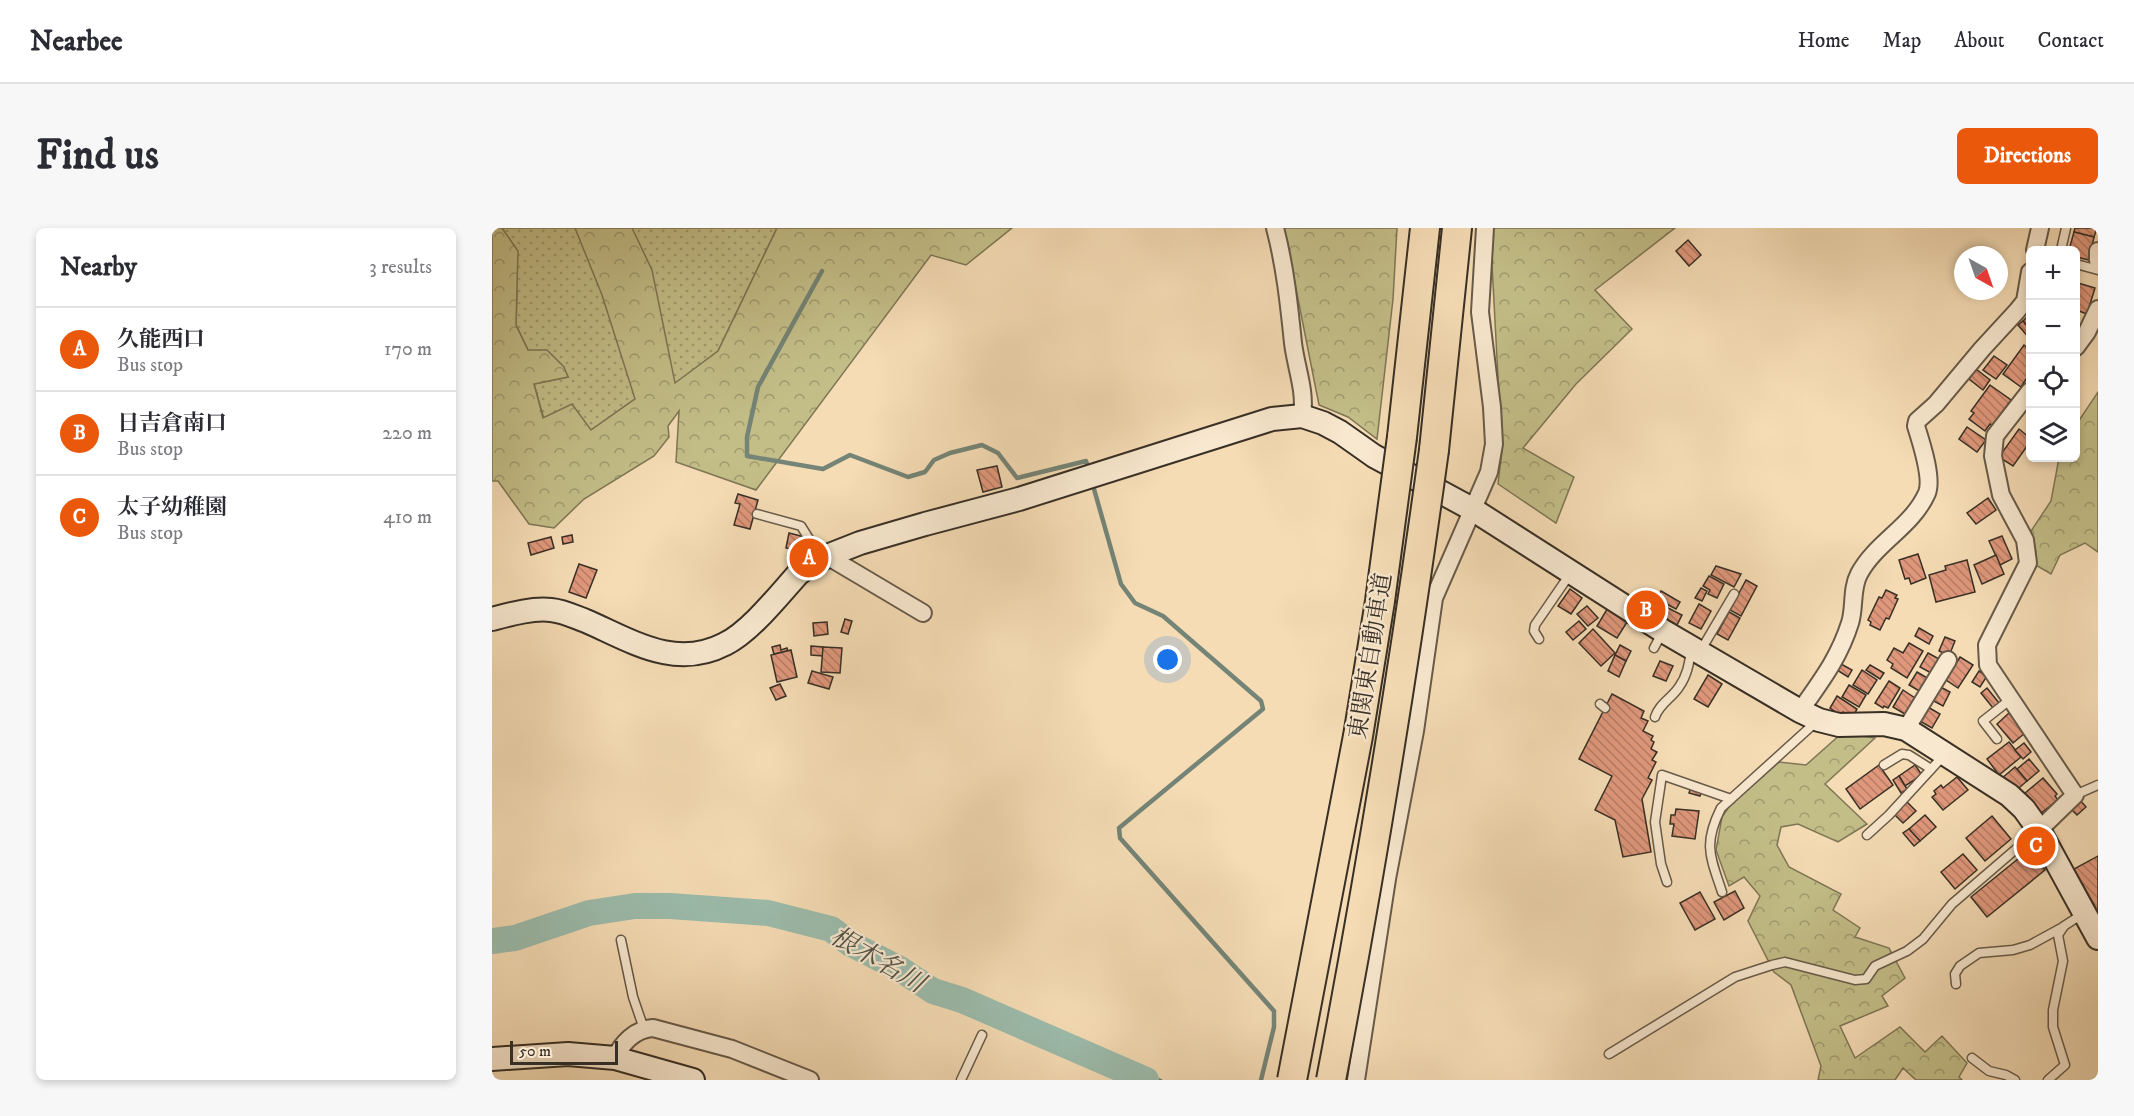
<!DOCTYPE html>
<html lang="en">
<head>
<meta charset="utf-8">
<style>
	body { margin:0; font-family:"IM FELL DW Pica","Noto Serif JP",serif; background:#f7f7f7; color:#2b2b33 }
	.controls { position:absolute; right:18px; top:18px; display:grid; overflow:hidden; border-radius:9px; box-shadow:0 3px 9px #0003 }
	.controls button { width:54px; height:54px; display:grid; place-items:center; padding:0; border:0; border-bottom:2px solid #e1e1e2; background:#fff; color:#2b2b33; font:30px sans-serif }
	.compass { position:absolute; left:1462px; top:18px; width:54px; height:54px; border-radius:50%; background:#fff; box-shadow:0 3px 9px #0003; rotate:140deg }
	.scale { position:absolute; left:18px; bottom:15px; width:108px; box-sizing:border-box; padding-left:6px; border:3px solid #382f25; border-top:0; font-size:16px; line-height:21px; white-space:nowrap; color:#382f25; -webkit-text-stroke:4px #f8e8cf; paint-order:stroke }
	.you { position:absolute; left:676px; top:432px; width:21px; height:21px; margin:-15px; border:4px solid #fff; border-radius:50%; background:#1a73e8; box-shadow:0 0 0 9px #1a73e833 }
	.badge { display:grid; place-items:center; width:39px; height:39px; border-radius:50%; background:#ea580c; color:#fff; font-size:20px; font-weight:700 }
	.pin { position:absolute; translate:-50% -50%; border:3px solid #fff; box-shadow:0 2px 6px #0006 }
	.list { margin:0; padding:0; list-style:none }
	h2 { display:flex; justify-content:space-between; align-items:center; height:78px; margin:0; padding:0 24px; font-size:26px }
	h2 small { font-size:20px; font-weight:400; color:#7c7c81 }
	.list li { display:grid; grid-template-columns:39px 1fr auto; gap:18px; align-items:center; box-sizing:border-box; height:84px; padding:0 24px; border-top:2px solid #e1e1e2 }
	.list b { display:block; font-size:22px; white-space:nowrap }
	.list p { margin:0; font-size:20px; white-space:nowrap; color:#7c7c81 }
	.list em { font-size:20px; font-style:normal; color:#7c7c81 }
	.icon { flex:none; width:33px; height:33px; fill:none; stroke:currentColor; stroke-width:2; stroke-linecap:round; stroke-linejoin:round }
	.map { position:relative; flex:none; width:1606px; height:852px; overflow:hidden; border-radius:9px }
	header { display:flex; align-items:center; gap:36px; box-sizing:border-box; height:84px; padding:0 30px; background:#fff; border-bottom:2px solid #e1e1e2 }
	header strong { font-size:28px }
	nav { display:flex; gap:33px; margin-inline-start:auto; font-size:21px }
	.intro { display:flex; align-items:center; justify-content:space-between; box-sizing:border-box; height:144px; padding:0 36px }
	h1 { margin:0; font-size:42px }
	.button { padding:15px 27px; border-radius:9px; background:#ea580c; color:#fff; font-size:21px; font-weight:700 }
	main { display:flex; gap:36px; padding:0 36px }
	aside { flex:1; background:#fff; border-radius:9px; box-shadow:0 3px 9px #0003 }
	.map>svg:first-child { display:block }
	.grass { fill:url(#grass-dots); stroke:#7e7656; stroke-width:1.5 }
	.forest { fill:url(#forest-crowns); stroke:#7e7656; stroke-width:1.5 }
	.water { fill:url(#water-waves); stroke:#748476; stroke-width:1.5 }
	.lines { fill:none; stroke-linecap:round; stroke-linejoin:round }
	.stream { stroke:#748476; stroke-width:4.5 }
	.river { stroke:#9cbcac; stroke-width:26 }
	.building { fill:url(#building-back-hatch); stroke:#382f25; stroke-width:1.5 }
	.lane-casing { stroke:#675a49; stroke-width:11 }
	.street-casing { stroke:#675a49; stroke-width:20 }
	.secondary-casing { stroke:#382f25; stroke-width:26 }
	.highway-casing { stroke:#382f25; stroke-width:32 }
	.lane { stroke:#f8e8cf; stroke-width:8 }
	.street { stroke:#f8e8cf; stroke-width:16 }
	.secondary { stroke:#f8e8cf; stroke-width:22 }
	.highway { stroke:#f5dcb5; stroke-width:28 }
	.highway-bridge-casing { stroke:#382f25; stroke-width:32; stroke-linecap:butt }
	.highway-bridge { stroke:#f5dcb5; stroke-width:28 }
	.labels { text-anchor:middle; stroke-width:4.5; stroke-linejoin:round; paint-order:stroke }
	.street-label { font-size:24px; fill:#382f25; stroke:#f8e8cf }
	.water-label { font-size:26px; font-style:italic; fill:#515247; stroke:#f8e8cf }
</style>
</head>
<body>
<header>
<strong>Nearbee</strong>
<nav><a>Home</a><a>Map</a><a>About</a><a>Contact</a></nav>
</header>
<div class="intro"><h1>Find us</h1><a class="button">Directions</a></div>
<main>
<aside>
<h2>Nearby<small>3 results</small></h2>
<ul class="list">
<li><span class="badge">A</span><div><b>久能西口</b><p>Bus stop</p></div><em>170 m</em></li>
<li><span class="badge">B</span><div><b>日吉倉南口</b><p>Bus stop</p></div><em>220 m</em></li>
<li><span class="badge">C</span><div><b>太子幼稚園</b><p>Bus stop</p></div><em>410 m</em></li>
</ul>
</aside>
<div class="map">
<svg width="1606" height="852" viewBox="0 0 1606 852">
	<defs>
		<pattern id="grass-dots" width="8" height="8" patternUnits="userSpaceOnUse" patternTransform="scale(1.5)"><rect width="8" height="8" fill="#c3be88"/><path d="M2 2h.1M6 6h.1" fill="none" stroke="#9f9b6f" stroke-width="1.8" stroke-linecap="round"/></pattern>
		<pattern id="forest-crowns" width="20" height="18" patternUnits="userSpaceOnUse" patternTransform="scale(1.5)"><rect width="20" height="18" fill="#c3be88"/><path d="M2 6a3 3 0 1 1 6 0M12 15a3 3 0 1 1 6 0" fill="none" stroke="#9f9b6f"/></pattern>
		<pattern id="water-waves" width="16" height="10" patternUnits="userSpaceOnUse" patternTransform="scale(1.5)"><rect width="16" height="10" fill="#9cbcac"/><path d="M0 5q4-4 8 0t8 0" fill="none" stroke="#80998c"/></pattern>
		<pattern id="building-back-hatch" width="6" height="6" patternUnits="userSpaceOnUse" patternTransform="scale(1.5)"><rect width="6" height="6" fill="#e0987c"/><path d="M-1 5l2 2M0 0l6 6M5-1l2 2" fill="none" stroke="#b77c65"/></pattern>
	</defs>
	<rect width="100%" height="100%" fill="#f5dcb5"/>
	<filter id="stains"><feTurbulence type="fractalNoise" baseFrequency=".00333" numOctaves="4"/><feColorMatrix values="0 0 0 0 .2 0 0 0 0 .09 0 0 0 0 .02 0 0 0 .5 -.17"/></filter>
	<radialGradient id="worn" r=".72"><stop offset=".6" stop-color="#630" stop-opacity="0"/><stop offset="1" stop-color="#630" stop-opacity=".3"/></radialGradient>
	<polygon class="grass" points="0,0 285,0 226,123 183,156 143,171 99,202 52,191 42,156 76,149 36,122 24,97 25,63"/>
	<g class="forest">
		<polygon points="0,0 10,0 26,23 24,97 36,122 55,122 72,139 76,149 42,156 51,190 80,176 99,202 143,171 110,67 83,0 140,0 160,42 183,155 226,123 285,0 520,0 474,37 439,27 264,262 184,234 187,183 176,198 177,209 162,228 92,271 62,300 37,296 6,253 0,253"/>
		<polygon points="792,0 905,0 901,71 885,211 856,189 827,177"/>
		<polygon points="998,0 1183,0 1103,62 1140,101 1084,156 1031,220 1082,249 1064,295 1006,256 1010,223"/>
		<polygon points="1606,164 1606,324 1593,315 1568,327 1559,346 1542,336 1544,323 1537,306 1559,273 1567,230 1584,230 1584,197"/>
		<polygon points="1350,505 1383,510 1333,556 1375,596 1346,614 1306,596 1289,599 1285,617 1297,639 1349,666 1341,682 1368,700 1363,709 1397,720 1413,750 1390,768 1396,778 1348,798 1363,830 1408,799 1433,824 1450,808 1475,835 1467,849 1470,852 1424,852 1411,840 1403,852 1326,852 1329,838 1299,757 1282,744 1256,693 1268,668 1252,649 1237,658 1224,622 1230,589 1239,576 1287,534 1314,537"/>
	</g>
	<polygon class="water" points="653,845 670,852 643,852 635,848"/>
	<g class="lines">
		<g class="stream">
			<polyline points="330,43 266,159 255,209 255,228 331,241 358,227 416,249 433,244 442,232 458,225 490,217 506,225 525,250 594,233 597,243"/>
			<polyline points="600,254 629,356 643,375 671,388 769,473 771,481 627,600 628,610 782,783 782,799 769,852"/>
		</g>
		<polyline class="river" points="0,713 23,710 97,685 143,678 178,678 276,685 339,701 359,716 408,741 441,763 470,772 654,852"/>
	</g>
	<g class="building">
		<polygon points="1583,0 1605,0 1602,9 1582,4"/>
		<polygon points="1582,4 1602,9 1597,32 1584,29 1584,22 1577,22"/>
		<polygon points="1196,12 1209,27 1197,38 1184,23"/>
		<polygon points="1586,55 1603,60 1595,86 1584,82 1584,64"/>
		<polygon points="1538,86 1538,102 1531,93"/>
		<polygon points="1531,93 1538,102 1538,111 1526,97"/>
		<polygon points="1532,117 1538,122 1538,145 1529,159 1511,146"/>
		<polygon points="1502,128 1515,137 1504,151 1491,142"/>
		<polygon points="1484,141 1498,152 1491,162 1477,151"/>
		<polygon points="1498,157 1519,172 1500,198 1498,196 1493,203 1477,191 1482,185 1479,183"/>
		<polygon points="1475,199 1494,212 1485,224 1467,211"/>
		<polygon points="1527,201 1538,210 1538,214 1521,238 1507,229"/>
		<polygon points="505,238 510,259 491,264 485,242"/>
		<polygon points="246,266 266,272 258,301 242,297 248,276 243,275"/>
		<polygon points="1496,270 1504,282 1484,296 1475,285"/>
		<polygon points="297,305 313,309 310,323 294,320"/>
		<polygon points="80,307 81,314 71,316 70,309"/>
		<polygon points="1510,308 1520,331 1508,337 1497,313"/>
		<polygon points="59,309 62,320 39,327 36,315"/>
		<polygon points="1426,326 1434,350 1419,356 1417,350 1413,351 1407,332"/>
		<polygon points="1504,327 1512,346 1490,356 1482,337"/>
		<polygon points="1475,332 1483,364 1444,374 1437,347 1454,342 1453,338"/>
		<polygon points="87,336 105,342 94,370 77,364"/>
		<polygon points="1224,338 1249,346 1242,359 1219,347"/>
		<polygon points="1217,348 1232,356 1225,370 1216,366 1218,362 1211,358"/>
		<polygon points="1254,352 1265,358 1249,388 1238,382"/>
		<polygon points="1209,360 1215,363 1210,373 1203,370"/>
		<polygon points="1078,361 1090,370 1079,386 1066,378"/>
		<polygon points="1394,362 1405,367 1403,370 1406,371 1397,391 1394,390 1388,402 1378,397 1379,394 1376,392 1387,369 1390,370"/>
		<polygon points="1169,363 1188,374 1184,381 1165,371"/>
		<polygon points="1158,370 1171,377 1167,386 1153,379"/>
		<polygon points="1207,376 1219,383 1209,401 1197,395"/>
		<polygon points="1095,378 1106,390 1096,398 1085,386"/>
		<polygon points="1117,378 1137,391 1125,410 1105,398"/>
		<polygon points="1174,379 1190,387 1185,397 1169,388"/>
		<polygon points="1237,384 1248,390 1236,412 1225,406"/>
		<polygon points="353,391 360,393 356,406 349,404"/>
		<polygon points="1087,393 1094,401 1081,412 1074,404"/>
		<polygon points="335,394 336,406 322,408 321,395"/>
		<polygon points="1427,400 1441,408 1437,416 1423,408"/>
		<polygon points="1101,401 1123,425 1109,438 1087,415"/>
		<polygon points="1453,409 1463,413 1457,428 1447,423"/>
		<polygon points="1417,415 1431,423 1415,450 1399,440 1401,436 1395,432 1402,420 1411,425"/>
		<polygon points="288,417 289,422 295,420 296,423 282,426 280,419"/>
		<polygon points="1128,417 1139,423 1134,433 1123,427"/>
		<polygon points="319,418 331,419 331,428 319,427"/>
		<polygon points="331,419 350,420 348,445 329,444"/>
		<polygon points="299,422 305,449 285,454 279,427"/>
		<polygon points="1436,425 1449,432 1441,446 1428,439"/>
		<polygon points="1123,427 1134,433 1127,449 1116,443"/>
		<polygon points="1468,429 1481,437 1466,460 1454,452"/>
		<polygon points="1168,433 1181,438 1174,453 1161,448"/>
		<polygon points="1349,436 1360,442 1356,449 1345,442"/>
		<polygon points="1378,437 1392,445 1388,451 1374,442"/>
		<polygon points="1370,442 1385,452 1376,466 1361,457"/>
		<polygon points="320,443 341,449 337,461 316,455"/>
		<polygon points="1487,443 1495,448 1488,459 1480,454"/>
		<polygon points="1425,444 1437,451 1429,464 1417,457"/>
		<polygon points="1216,447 1230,456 1216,479 1202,471"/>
		<polygon points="1397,453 1408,460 1396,480 1392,478 1391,480 1383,475"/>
		<polygon points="288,456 294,468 284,472 278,460"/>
		<polygon points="1357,457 1374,467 1367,479 1350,469"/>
		<polygon points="1445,457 1458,464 1451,478 1438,471"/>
		<polygon points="1495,460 1507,475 1501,480 1489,465"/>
		<polygon points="1411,462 1426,472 1416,488 1401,479"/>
		<polygon points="1120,466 1152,483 1149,490 1156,493 1151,503 1161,508 1159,512 1162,514 1159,521 1165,524 1160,532 1164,534 1156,550 1160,552 1150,571 1159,624 1131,629 1123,592 1103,582 1120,548 1087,531"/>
		<polygon points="1345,468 1365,481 1362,487 1359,485 1357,488 1351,484 1348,487 1338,480"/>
		<polygon points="1434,478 1448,486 1440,500 1426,492"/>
		<polygon points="1517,485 1533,505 1521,515 1505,496"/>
		<polygon points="1517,514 1529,529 1507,547 1495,531"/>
		<polygon points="1532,515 1539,524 1531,531 1523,522"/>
		<polygon points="1537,531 1547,543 1535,553 1525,541"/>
		<polygon points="1387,537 1401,557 1368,581 1354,561"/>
		<polygon points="1423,537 1430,547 1413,558 1407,548"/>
		<polygon points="1523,539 1535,553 1521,565 1509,551"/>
		<polygon points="1407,548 1415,561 1409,565 1401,552"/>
		<polygon points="1465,549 1476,562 1451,582 1440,569 1444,566 1442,563 1449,557 1451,560"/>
		<polygon points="1551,550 1565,566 1563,568 1566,572 1549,585 1533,565"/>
		<polygon points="1199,559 1210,562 1208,568 1197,565"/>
		<polygon points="1587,571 1594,579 1585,587 1577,579"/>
		<polygon points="1415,574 1424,583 1411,595 1402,586"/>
		<polygon points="1184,581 1207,583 1203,611 1180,608 1182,596 1178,596 1179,587 1183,587"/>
		<polygon points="1433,587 1444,599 1428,613 1417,601"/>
		<polygon points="1500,588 1519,611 1493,633 1474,610"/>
		<polygon points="1417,601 1428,613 1422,618 1411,605"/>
		<polygon points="1537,622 1553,642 1495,689 1479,669"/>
		<polygon points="1471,626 1485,642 1463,661 1449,644"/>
		<polygon points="1606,628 1606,684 1582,641"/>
		<polygon points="1243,663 1252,680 1232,692 1222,674"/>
		<polygon points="1208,664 1223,691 1203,702 1188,675"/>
	</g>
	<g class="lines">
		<defs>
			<g id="lane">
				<polyline points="1569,22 1574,0"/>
				<polyline points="1584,36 1606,42"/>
				<polyline points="265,286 309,298 329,330"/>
				<polyline points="1047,411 1042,403 1043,397 1078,346"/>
				<polyline points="1162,420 1171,403"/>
				<polyline points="1209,422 1242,366"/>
				<polyline points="1108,476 1113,480"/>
				<path d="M 1163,489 C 1167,476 1180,470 1187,459 C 1195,448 1197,436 1199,423"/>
				<polyline points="1505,511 1491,493 1519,471"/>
				<polyline points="1392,537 1410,526 1417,527 1439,541"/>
				<polyline points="1583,567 1606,557"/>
				<polyline points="1375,607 1397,587 1453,526"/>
				<polyline points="1175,654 1169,636 1163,594 1170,547 1239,571"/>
				<path d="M 1230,664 C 1218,628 1211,616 1229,580 L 1324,494"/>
				<polyline points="129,712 141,769 152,801"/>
				<polyline points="1464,756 1463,746 1468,738 1487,725 1521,722 1538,717 1571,699"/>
				<polyline points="1117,826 1243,749 1280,737 1293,734 1363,752 1374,751 1383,738 1415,723 1431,711 1460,676 1546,602"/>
				<polyline points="1480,830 1497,843 1514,847 1523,852"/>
				<polyline points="469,852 490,807"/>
				<polyline points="1556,852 1573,837 1561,799 1561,782 1571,733 1566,707 1572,698 1592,685"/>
			</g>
			<g id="street">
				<path d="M 783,0 C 793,38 797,76 801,115 C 804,140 814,163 810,188"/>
				<polyline points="1543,22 1548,0"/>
				<polyline points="1606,23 1606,33"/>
				<polyline points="1584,119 1595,104 1606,81"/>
				<polyline points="1538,163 1503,208 1501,228 1509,267 1533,312 1536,335 1495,417 1496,437 1583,567 1547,602"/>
				<polyline points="335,328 431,385"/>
				<path d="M 1308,483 C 1329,453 1347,430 1358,395 C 1363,380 1359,361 1367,346 C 1384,314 1420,299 1435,265 C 1441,250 1429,214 1424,198 L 1425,193 L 1444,176 L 1490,121 L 1525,83 L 1533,73 L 1538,44"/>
				<polyline points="1414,501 1456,432"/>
				<path d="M 123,830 C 130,815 143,801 161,800 L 240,821 L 318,852"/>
				<polyline points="864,852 895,651 923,503 942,370 997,244 1002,216 1000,179 988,84 993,0"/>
			</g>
			<g id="secondary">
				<path d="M 0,391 C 19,386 40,380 59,382 C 71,383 83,389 94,393 C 140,413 183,442 233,416 C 258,404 287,367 306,346 L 315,339 L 335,328 L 368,315 L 433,296 L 527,271 L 780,191 L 810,188 L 831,195 L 848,204 L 882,228 L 980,281 L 1171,403 L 1308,483 L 1327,492 L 1347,497 L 1392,496 L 1414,501 L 1517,567 L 1532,581 L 1547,602 L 1606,710"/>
				<polyline points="0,831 76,826 123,830 201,852"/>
			</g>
			<g id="highway">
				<polyline points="910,209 933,0"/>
				<polyline points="942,222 965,0"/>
			</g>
		</defs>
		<use href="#lane" class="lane-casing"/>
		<use href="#street" class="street-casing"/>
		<use href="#secondary" class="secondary-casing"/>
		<use href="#highway" class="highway-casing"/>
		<use href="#lane" class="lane"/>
		<use href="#street" class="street"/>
		<use href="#secondary" class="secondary"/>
		<use href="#highway" class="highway"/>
		<defs>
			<g id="highway-bridge">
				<polyline points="800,852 866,508 888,373 910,209"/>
				<path d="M 839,852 C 879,643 913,433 942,222"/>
			</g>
		</defs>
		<use href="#highway-bridge" class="highway-bridge-casing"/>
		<use href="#highway-bridge" class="highway-bridge"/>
	</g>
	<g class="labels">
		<g class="street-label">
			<text transform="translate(878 428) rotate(-81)" y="8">東関東自動車道</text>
		</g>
		<g class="water-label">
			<text transform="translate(386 731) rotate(30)" y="9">根木名川</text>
		</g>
	</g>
	<rect width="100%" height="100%" filter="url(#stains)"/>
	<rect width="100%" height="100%" fill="url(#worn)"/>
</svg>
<div class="controls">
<button>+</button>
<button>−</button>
<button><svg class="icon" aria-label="locate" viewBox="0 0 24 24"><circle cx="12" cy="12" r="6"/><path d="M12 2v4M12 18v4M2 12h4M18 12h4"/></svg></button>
<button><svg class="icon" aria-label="layers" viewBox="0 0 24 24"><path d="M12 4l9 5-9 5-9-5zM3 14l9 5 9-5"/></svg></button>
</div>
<svg class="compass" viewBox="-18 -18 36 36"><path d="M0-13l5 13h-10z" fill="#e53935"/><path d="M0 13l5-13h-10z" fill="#7c7c81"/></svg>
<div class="scale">50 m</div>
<div class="you"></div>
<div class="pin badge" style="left:317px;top:330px">A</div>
<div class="pin badge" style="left:1154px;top:382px">B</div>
<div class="pin badge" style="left:1544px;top:618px">C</div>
</div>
</main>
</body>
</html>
